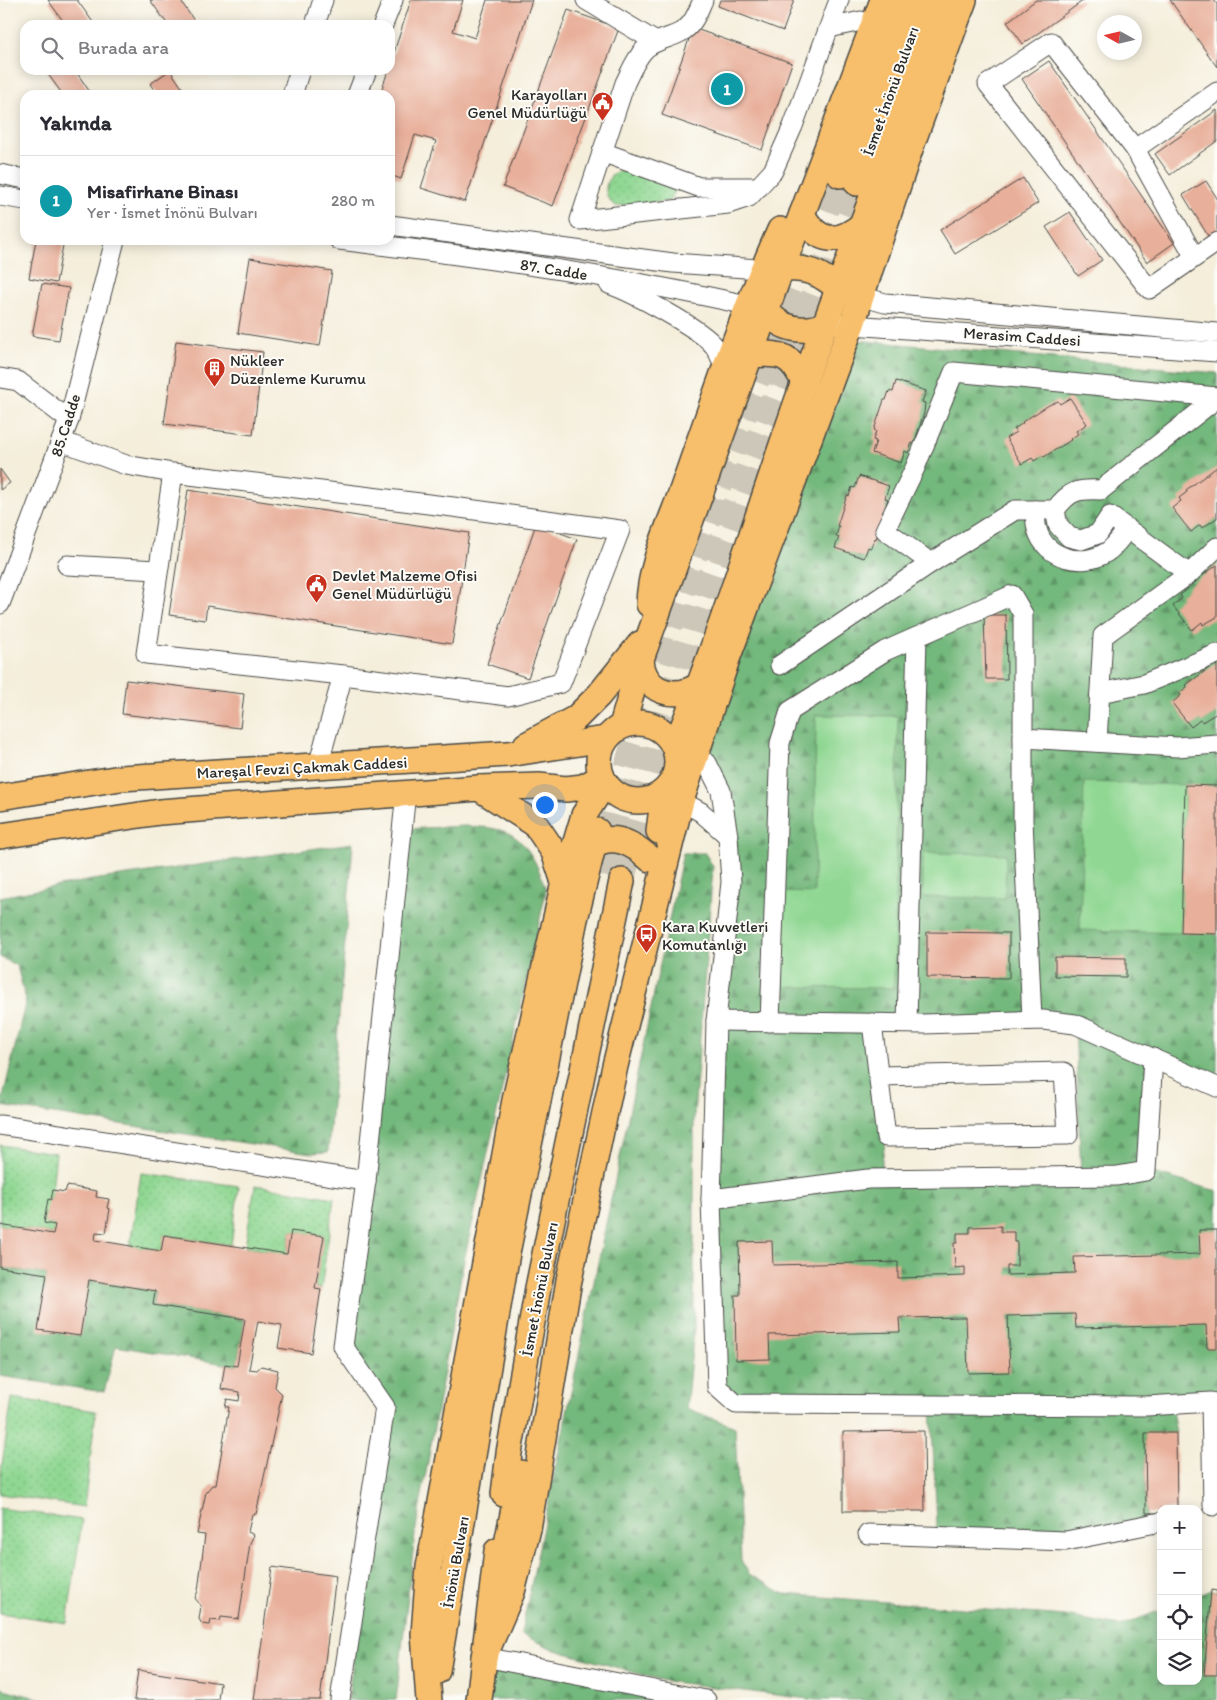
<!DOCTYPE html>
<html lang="tr">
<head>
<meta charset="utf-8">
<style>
	body { margin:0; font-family:Itim,sans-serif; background:#f2f2f3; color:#2b2b33 }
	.controls { position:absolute; right:15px; bottom:15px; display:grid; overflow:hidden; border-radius:10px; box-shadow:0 2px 12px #0003 }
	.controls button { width:45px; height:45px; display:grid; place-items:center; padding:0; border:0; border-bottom:1px solid #e1e1e2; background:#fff; color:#2b2b33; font:25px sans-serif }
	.compass { position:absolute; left:1097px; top:15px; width:45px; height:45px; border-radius:50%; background:#fff; box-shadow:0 2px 12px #0003; rotate:278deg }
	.you { position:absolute; left:544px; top:804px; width:18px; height:18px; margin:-12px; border:4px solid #fff; border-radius:50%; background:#1a73e8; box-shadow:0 0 0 8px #1a73e833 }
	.badge { display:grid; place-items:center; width:32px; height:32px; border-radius:50%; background:#c8321e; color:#fff; font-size:16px; font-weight:700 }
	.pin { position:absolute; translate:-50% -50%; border:2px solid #fff; box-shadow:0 1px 5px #0006 }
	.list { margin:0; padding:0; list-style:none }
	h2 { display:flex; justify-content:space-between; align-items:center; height:65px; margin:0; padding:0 20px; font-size:21px }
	h2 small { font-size:16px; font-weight:400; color:#7c7c81 }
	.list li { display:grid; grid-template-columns:32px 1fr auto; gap:15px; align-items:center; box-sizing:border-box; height:90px; padding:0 20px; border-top:1px solid #e1e1e2 }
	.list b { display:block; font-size:19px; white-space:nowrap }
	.list p { margin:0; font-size:16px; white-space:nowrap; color:#7c7c81 }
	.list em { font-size:16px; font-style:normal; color:#7c7c81 }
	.icon { flex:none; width:28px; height:28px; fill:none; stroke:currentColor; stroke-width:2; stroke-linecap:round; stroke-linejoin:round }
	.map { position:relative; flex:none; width:1217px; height:1700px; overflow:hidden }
	.search { position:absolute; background:#fff; box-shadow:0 2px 12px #0003; left:20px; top:20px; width:375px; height:55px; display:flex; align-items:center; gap:12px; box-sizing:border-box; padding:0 18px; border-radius:15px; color:#7c7c81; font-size:19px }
	.panel { position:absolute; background:#fff; box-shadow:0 2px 12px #0003; left:20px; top:90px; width:375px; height:155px; border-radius:15px }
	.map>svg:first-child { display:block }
	.grass { fill:url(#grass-dots); stroke:#5d815e }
	.forest { fill:url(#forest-firs); stroke:#4f7254; fill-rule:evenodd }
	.pitch { fill:#8fd792; stroke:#5d815e }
	.building { fill:#e8af9a }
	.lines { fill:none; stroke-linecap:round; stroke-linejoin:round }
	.major-tunnel { stroke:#ccc7b8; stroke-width:25; stroke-dasharray:25 12; stroke-linecap:butt }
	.minor-casing { stroke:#494845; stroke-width:21 }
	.major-casing { stroke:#494845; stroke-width:28 }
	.minor { stroke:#fff; stroke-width:19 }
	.major { stroke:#f7bf6c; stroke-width:25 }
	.labels { text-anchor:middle; stroke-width:4; stroke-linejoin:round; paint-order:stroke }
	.street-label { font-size:16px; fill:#2b2b2b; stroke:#fdfcf7 }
	.poi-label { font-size:16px; fill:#2b2b2b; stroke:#fdfcf7; text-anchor:start }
</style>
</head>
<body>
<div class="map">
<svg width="1217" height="1700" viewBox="0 0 1217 1700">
	<defs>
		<pattern id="grass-dots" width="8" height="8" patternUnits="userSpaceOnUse" patternTransform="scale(1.25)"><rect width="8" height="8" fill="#8fd792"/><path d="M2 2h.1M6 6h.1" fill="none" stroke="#7cb97e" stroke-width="1.8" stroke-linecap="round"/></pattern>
		<pattern id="forest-firs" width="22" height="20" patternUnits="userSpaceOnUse" patternTransform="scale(1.25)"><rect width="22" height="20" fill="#73b87c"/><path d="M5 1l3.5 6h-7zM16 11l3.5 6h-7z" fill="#5f9666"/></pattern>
	</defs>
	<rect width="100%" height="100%" fill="#fdfcf7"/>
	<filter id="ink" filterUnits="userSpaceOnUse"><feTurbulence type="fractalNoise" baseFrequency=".02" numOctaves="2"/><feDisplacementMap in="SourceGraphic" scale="10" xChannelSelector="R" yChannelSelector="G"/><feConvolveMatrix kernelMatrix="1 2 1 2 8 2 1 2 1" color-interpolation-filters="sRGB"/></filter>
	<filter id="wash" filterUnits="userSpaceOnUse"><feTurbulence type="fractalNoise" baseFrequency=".0096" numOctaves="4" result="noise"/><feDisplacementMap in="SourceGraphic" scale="20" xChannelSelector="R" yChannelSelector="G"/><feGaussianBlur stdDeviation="1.12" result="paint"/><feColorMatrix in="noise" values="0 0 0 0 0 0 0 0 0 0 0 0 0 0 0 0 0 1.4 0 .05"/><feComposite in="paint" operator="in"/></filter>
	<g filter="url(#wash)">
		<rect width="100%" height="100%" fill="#f4eedb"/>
		<g class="grass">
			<path d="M 622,170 L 672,186 L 675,192 L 669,201 L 616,206 C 600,197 604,174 622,170 Z"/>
			<polygon points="0,1145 56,1153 51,1200 49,1199 45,1223 55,1225 53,1234 0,1225"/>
			<polygon points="141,1173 239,1186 231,1245 164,1235 161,1251 130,1246"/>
			<polygon points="255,1185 334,1198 321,1289 315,1288 324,1236 291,1231 287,1254 245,1247"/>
			<polygon points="12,1398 96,1411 84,1507 0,1494 0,1478"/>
			<polygon points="0,1508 82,1520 67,1623 0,1613"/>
		</g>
		<g class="forest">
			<path d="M 846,339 L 1217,373 L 1217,1087 L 1153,1058 L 1146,1171 L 1217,1191 L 1217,1399 L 1171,1405 L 1176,1433 L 1145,1433 L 1146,1525 L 1066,1541 L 935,1536 L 937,1524 L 931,1407 L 736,1404 L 717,1387 L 711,1199 L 731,882 L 707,763 L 727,659 ZM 872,1023 L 1075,1024 L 1081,1177 L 879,1179 L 886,1137 Z"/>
			<path d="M 465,826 C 476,827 489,827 500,830 C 527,837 539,867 546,891 L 463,1265 L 415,1534 L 396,1700 L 348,1700 L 385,1408 L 343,1346 L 403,829 Z"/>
			<polygon points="353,843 328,1152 311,1153 1,1106 26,1000 17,966 0,957 0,897 92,880"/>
			<polygon points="683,853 705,853 713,867 694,1115 694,1329 686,1408 735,1427 741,1560 749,1574 784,1594 1065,1616 1120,1626 1161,1610 1161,1681 1198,1681 1198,1595 1211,1590 1217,1591 1217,1700 816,1700 665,1681 555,1650 521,1634"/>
			<polygon points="0,1267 47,1274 39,1330 80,1336 89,1280 155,1291 153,1305 245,1319 237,1366 116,1346 104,1392 0,1376"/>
			<polygon points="484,1657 707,1700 479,1700"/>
			<polygon points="0,1688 44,1700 0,1700"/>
		</g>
		<g class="pitch">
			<polygon points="816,715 898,716 894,988 779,987 780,892 814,893"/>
			<polygon points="1084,782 1185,785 1181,933 1080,930"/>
			<polygon points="923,853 1006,854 1005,898 923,897"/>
		</g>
		<g id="blocks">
			<g class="building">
				<polygon points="48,0 77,0 95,25 66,25"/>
				<polygon points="150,0 180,0 197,25 168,25"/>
				<polygon points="411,0 463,0 453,31 475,38 487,0 532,0 465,202 421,188 436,141 415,135 401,179 390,175 390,95 380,95"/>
				<polygon points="720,0 794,0 783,31 718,6"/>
				<polygon points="1036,0 1084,0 1023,44 1007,22"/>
				<polygon points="1170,0 1214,0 1217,4 1217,67"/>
				<polygon points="568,10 619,28 553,206 503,187"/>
				<polygon points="693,28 792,63 762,150 662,115"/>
				<polygon points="1049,61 1174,243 1147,262 1022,79"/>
				<polygon points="45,70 75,70 92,95 63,95"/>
				<polygon points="170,70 187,95 158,95 150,84"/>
				<polygon points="1217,110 1217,141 1170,175 1155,154"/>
				<polygon points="1023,178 1038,203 955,254 940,230"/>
				<polygon points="1206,181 1217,198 1217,234 1210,239 1183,195"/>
				<polygon points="1070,212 1102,260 1078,276 1046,227"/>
				<polygon points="36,240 64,240 56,283 29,278"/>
				<polygon points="250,258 332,271 320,346 238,333"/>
				<polygon points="42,284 69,288 59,340 32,336"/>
				<polygon points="176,341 263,352 253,435 164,424"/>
				<polygon points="896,381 926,391 922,402 925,403 924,413 914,444 912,443 908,453 905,451 901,463 872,453 876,441 873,440 876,431 874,430 884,400 886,400 889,391 893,392"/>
				<polygon points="1070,398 1087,424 1076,431 1078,434 1070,439 1071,440 1044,457 1042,456 1034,461 1032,458 1022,464 1006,438 1016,432 1014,429 1023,423 1022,422 1049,405 1058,401 1060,404"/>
				<polygon points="1217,467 1217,518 1202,528 1200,525 1191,532 1172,508 1181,501 1179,498 1187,492 1186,490"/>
				<polygon points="0,469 10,483 0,490"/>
				<polygon points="859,476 889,486 885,498 888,499 885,508 887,509 876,539 875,538 871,548 868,547 864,558 835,548 839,537 836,536 839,526 837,526 847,495 849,496 852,487 855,488"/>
				<polygon points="188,490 469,533 452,644 207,606 205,620 169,615"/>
				<polygon points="536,524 577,539 528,678 487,664"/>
				<polygon points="1217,565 1217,617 1203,625 1202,622 1192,630 1173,606 1182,598 1180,595 1188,589 1187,587"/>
				<polygon points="984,615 1006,615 1007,679 986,679"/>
				<polygon points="1217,662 1217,713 1202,722 1200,720 1191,727 1172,703 1181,695 1179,693 1187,687 1186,685"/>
				<polygon points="126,680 244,694 240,728 122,714"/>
				<polygon points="1185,785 1217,786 1217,934 1181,933"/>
				<polygon points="927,932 1009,933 1009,978 927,977"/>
				<polygon points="1055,957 1126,958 1126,977 1055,976"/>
				<polygon points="67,1186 97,1191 96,1197 109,1199 107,1208 110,1209 106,1233 96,1232 95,1240 161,1251 164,1235 287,1254 291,1231 324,1236 315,1288 321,1289 311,1353 278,1348 282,1325 258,1321 249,1369 257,1370 261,1366 278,1370 275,1387 282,1394 256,1514 252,1514 248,1532 254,1535 250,1543 239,1619 221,1617 220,1621 211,1620 210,1625 202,1624 199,1619 201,1606 195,1598 198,1591 205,1535 197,1534 206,1492 212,1485 216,1485 229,1407 225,1407 227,1399 239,1401 240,1392 221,1389 225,1364 237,1366 245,1319 153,1305 155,1291 89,1280 80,1336 38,1330 47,1274 0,1267 0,1225 53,1234 55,1225 44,1223 48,1199 51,1200 53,1190 65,1192"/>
				<polygon points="1001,1226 1001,1232 1014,1232 1014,1242 1017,1242 1017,1266 1007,1266 1007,1275 1075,1273 1074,1257 1200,1254 1199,1230 1217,1230 1217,1348 1207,1348 1206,1325 1076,1328 1075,1314 1008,1316 1010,1372 968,1373 966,1317 899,1318 900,1332 769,1335 770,1359 736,1360 735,1295 740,1295 739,1242 772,1241 773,1265 898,1262 898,1278 965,1276 965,1267 955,1268 954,1243 957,1243 957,1233 970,1233 970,1227"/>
				<polygon points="924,1431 925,1511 843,1511 843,1432"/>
				<polygon points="1145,1433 1176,1433 1177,1509 1161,1509 1161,1513 1146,1513"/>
				<polygon points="272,1567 336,1576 320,1700 254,1700"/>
				<polygon points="1211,1590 1217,1591 1217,1675 1204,1675"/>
				<polygon points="138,1670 220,1683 218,1700 134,1700"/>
			</g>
		</g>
	</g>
	<g filter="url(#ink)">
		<use href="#blocks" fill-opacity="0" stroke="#494845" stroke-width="1"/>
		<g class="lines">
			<g class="major-tunnel">
				<polyline points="599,875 629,758 670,627 756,383 840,175"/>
				<path d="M 622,881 C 644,794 666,708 694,622 C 743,474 800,328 857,183"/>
			</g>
			<defs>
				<g id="minor">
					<polyline points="586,0 656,42"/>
					<path d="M 703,0 C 698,11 693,26 681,32 C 669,39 656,39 645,49 C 636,58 631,71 625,83 L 580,220 L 728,204 L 749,197 L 773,171 L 793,126 L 839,0"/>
					<polyline points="315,25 323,0"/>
					<polyline points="383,25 393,0"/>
					<polyline points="829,28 861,21"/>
					<polyline points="1217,92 1135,149 1051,42 988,84 1149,289 1217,242"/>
					<polyline points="292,95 300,70"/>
					<polyline points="357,95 367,70"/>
					<polyline points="1135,149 1194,256"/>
					<polyline points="602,152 699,187 759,187"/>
					<polyline points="0,174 25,179"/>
					<polyline points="0,196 25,200"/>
					<polyline points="390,225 673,263 775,270"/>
					<path d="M 339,240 C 480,257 621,276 760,308"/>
					<path d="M 609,284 C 632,292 702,329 715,347 C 719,353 722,362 726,368"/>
					<polyline points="849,293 885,303 1217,333"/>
					<polyline points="839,324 1217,352"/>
					<polyline points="0,378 18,381 69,420"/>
					<polyline points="61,441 126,465 173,473 453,507 620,530 561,683 508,696 343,675 146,654 173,473"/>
					<path d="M 1035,510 C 1036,516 1035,523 1037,529 C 1045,559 1083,568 1107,552 C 1115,547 1122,536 1127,529"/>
					<polyline points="931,563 1015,510 1055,510"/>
					<polyline points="67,565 157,570"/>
					<polyline points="1189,574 1217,547"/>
					<polyline points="0,604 69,420 115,240"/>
					<polyline points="780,665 931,563 885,530 915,468 954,372 1217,397"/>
					<polyline points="1100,693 1144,684 1217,654"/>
					<polyline points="1023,738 1177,747 1217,744"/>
					<path d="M 1097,742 L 1103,636 L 1189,574 L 1110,516 L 1098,534 L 1081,540 L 1069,537 L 1058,525 L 1055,510 C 1070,490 1077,489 1101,490 L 1217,398"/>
					<polyline points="683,755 695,757 707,763 721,791 728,836 731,882 716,1021 923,1024 1043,1020 1075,1024 1217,1087"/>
					<polyline points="318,766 343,675"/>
					<polyline points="672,793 681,801 701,812 728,836"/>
					<polyline points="716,1021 711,1199 868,1179 1117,1176 1146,1171 1153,1058"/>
					<polyline points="770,1022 780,743 790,711 885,651 1012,595 1023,614 1023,820 1032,1020"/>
					<polyline points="872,1023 886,1137 1068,1135 1064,1072 879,1076"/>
					<polyline points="907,1023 917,637"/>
					<polyline points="0,1125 366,1181"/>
					<polyline points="711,1199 717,1387 736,1404 1147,1406 1211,1402 1213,1506"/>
					<polyline points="868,1534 1066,1541 1161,1522"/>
					<polyline points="484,1657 706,1700"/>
					<polyline points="340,1700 385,1407 343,1346 366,1181 406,792"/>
				</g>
				<g id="major">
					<polyline points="840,175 902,0"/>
					<polyline points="857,183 922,0"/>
					<path d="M 802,214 C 818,245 839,244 863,224"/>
					<path d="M 781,270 C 805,265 822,274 840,290"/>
					<path d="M 767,310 C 779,330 806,334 826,324"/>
					<path d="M 751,355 C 781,352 792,355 804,383"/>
					<path d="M 649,604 C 650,563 671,523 684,485 C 714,399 743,313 780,230"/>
					<path d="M 641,659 C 643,692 675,702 701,684"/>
					<circle cx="638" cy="762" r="39"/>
					<polyline points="622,726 641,659 776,283 883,0"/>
					<polyline points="526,745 576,718 599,695 640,644"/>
					<path d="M 675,747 C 724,628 760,504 804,382 C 850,255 899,128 943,0"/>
					<polyline points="479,788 535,824 554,852 564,882"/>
					<polyline points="0,797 121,778 508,754 605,739"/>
					<polyline points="659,831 664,792"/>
					<polyline points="0,836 160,812 479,788 539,786 566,789 583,787 602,777"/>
					<path d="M 592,846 C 613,832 633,843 650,859"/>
					<polyline points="504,1494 509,1453 538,1288 622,881"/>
					<polyline points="502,1569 521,1473"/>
					<polyline points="484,1657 512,1592 528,1529 569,1280 615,1066 681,801 727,659 852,324 910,149 964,0"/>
					<polyline points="437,1671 507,1253 575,919 597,831"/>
					<polyline points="429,1700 424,1634 429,1567 515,1100 564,882 584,815 605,783"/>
					<polyline points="479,1700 497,1551"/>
				</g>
			</defs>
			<use href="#minor" class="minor-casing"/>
			<use href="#major" class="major-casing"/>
			<use href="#minor" class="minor"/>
			<use href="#major" class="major"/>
		</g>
	</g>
	<defs>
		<symbol id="civic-pin" viewBox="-11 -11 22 30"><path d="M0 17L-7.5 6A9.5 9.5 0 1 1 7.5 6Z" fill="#c8321e" stroke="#fdfcf7"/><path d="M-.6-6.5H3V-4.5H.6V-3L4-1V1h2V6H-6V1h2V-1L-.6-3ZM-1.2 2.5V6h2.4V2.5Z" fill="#fff"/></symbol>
		<symbol id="building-pin" viewBox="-11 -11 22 30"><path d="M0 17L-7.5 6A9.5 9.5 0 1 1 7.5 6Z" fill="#c8321e" stroke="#fdfcf7"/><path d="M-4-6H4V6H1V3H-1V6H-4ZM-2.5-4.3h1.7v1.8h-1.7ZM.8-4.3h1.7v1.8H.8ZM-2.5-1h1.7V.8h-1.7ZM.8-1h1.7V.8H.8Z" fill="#fff"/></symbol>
		<symbol id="bus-pin" viewBox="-11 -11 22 30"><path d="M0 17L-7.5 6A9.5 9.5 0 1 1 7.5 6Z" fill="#c8321e" stroke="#fdfcf7"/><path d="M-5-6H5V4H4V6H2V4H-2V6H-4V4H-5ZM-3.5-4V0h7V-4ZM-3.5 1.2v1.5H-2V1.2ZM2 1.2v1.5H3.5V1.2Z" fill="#fff"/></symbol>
	</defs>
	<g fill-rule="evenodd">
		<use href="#civic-pin" x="590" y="90" width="25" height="34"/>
		<use href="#building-pin" x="202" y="356" width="25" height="34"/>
		<use href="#civic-pin" x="304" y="572" width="25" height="34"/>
		<use href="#bus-pin" x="634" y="922" width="25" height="34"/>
	</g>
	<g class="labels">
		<g class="street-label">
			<text transform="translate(890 91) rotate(-70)" y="6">İsmet İnönü Bulvarı</text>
			<text transform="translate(554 269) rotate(9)" y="6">87. Cadde</text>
			<text transform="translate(1022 336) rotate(4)" y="6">Merasim Caddesi</text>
			<text transform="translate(65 425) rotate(-72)" y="6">85.Cadde</text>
			<text transform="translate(302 767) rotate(-3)" y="6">Mareşal Fevzi Çakmak Caddesi</text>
			<text transform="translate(539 1289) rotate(-79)" y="6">İsmet İnönü Bulvarı</text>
			<text transform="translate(455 1562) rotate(-80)" y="6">İnönü Bulvarı</text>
		</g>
		<g class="poi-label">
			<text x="587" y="100" text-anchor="end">Karayolları<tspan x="587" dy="18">Genel Müdürlüğü</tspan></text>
			<text x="230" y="366">Nükleer<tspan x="230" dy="18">Düzenleme Kurumu</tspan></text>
			<text x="332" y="581">Devlet Malzeme Ofisi<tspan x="332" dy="18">Genel Müdürlüğü</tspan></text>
			<text x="662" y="932">Kara Kuvvetleri<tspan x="662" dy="18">Komutanlığı</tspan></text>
		</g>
	</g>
</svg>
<div class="controls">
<button>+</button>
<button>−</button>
<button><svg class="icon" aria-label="locate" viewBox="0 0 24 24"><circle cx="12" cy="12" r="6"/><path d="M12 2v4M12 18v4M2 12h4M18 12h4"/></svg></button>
<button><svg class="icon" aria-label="layers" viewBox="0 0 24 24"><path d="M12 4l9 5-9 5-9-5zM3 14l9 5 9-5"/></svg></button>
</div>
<svg class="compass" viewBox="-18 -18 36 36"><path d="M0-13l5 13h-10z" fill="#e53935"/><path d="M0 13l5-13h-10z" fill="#7c7c81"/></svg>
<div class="you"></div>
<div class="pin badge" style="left:727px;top:89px;background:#0f9aa8">1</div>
<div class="search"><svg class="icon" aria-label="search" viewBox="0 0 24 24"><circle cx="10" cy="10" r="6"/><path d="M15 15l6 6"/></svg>Burada ara</div>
<section class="panel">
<h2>Yakında<small></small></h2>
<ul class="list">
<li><span class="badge" style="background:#0f9aa8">1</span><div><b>Misafirhane Binası</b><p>Yer · İsmet İnönü Bulvarı</p></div><em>280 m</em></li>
</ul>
</section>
</div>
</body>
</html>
